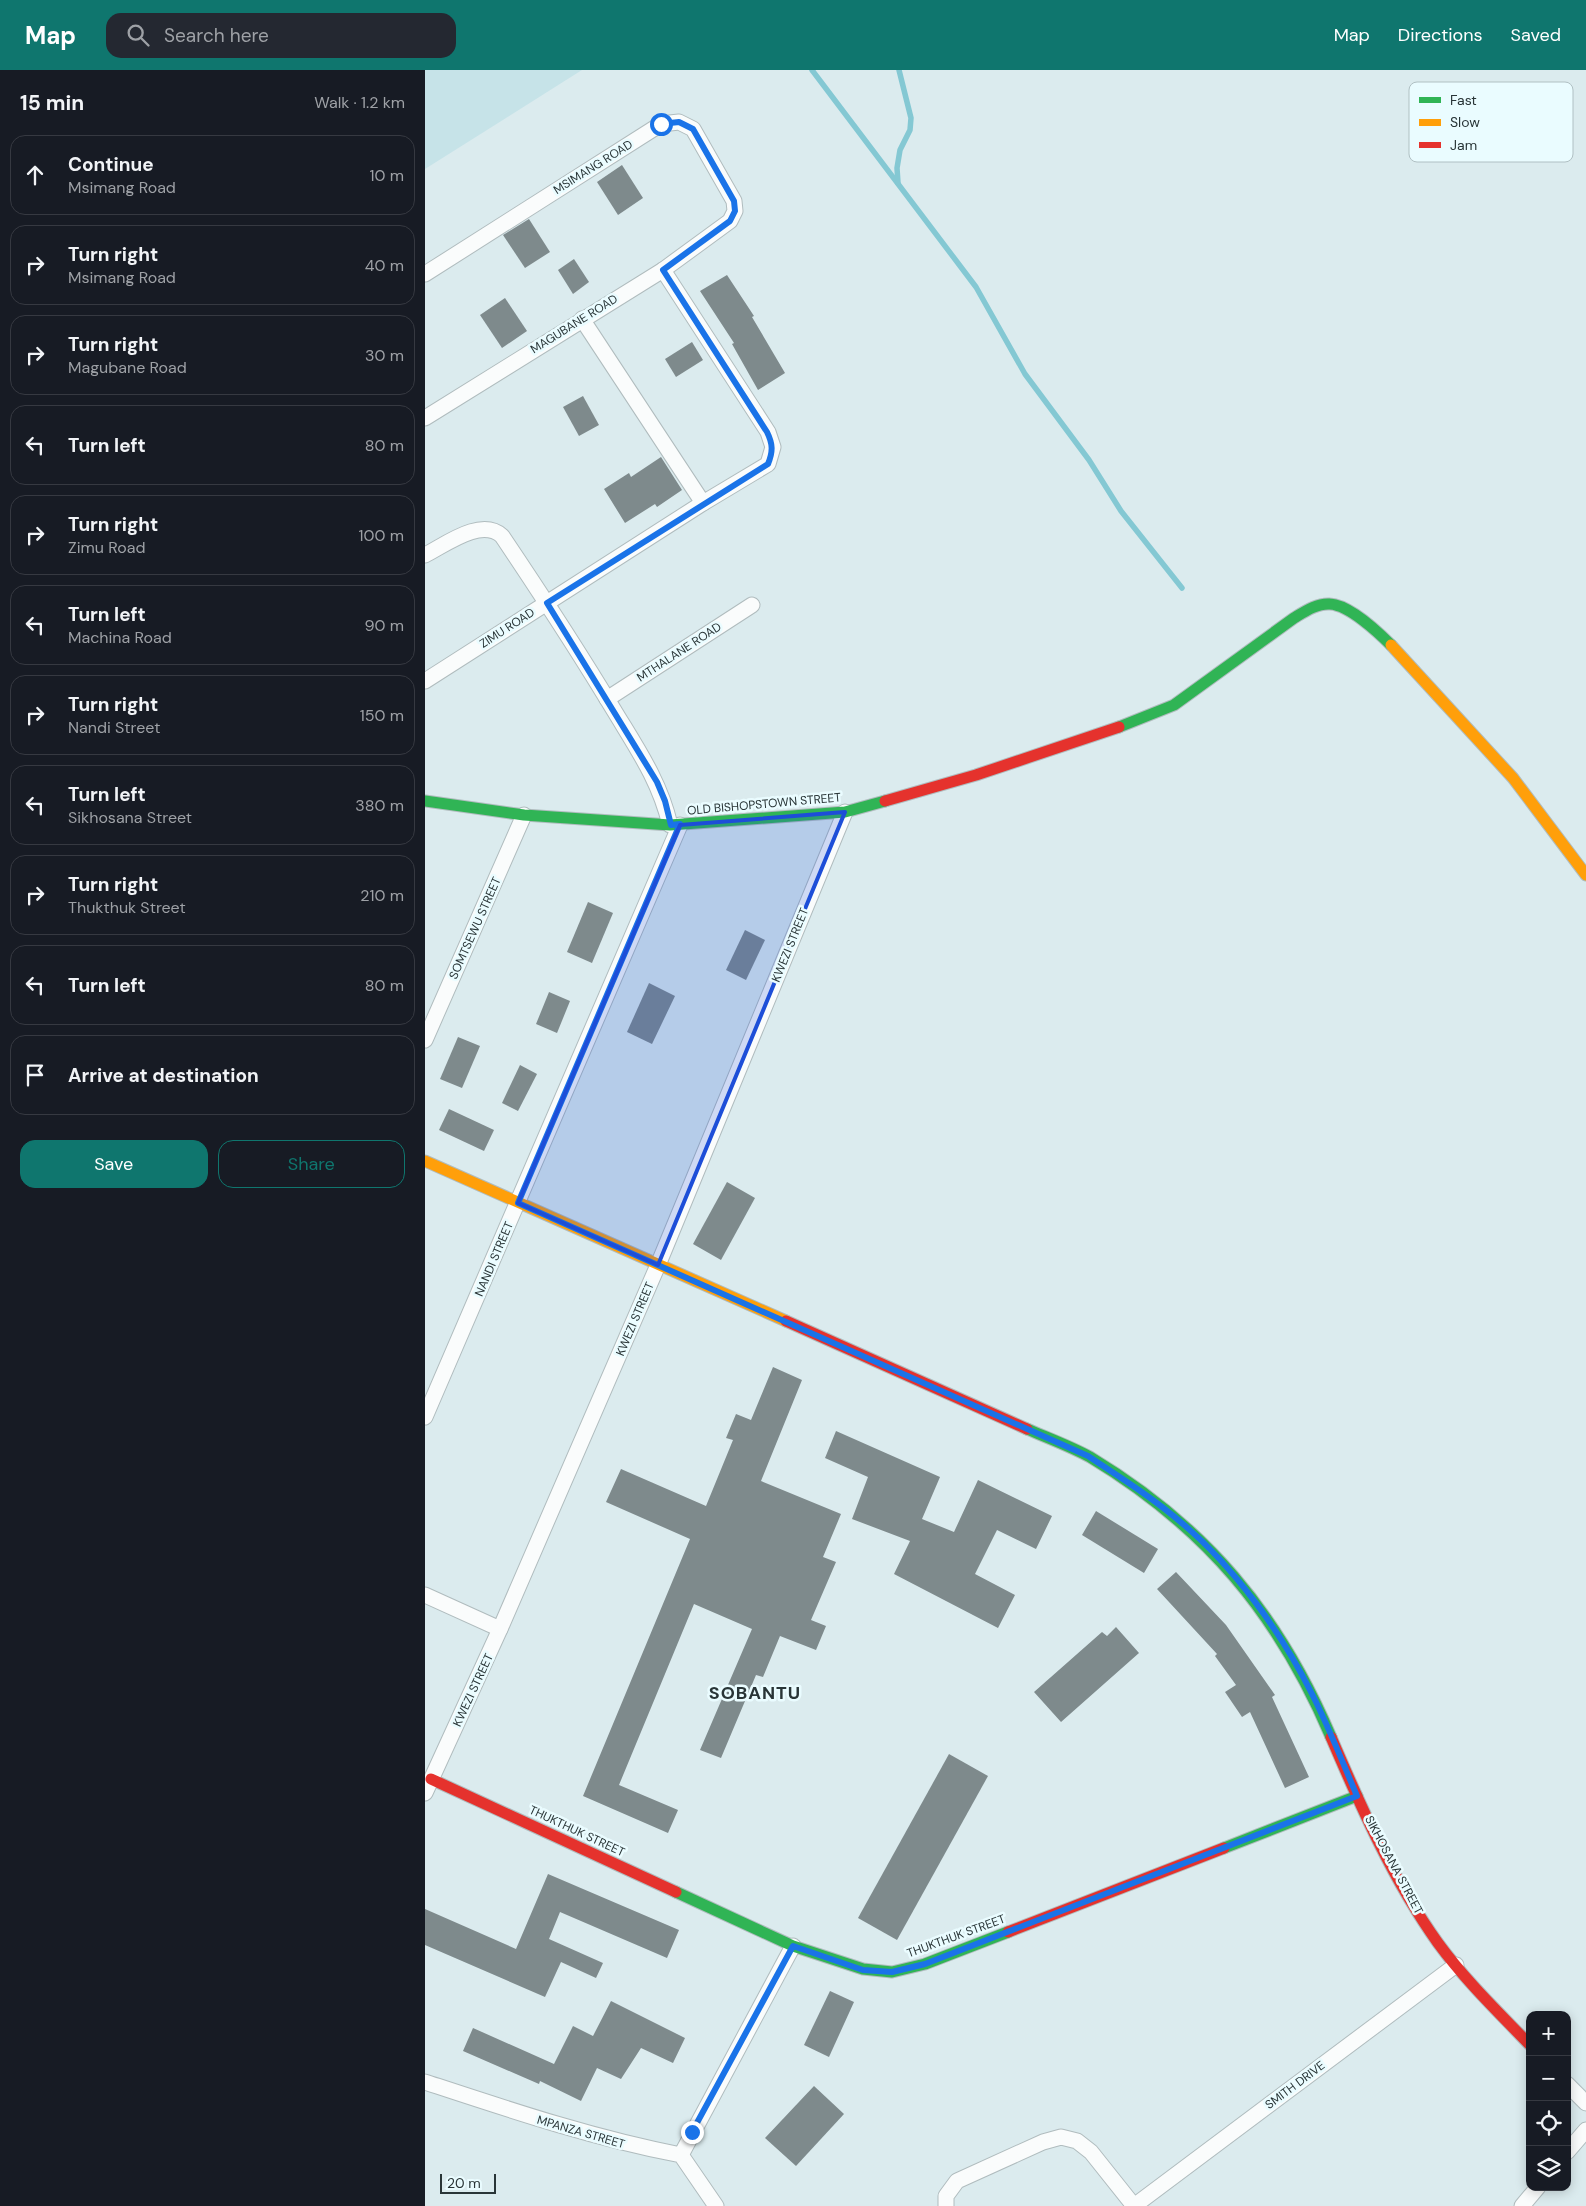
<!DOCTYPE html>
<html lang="en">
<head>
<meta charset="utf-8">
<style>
	body { margin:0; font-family:"DM Sans",sans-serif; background:#242831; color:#f1f3f6 }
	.controls { position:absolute; right:15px; bottom:15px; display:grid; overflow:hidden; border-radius:10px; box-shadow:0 2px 12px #0003 }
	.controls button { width:45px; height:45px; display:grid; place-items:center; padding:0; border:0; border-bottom:1px solid #363941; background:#171b24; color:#f1f3f6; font:25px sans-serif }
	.scale { position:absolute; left:15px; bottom:12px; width:56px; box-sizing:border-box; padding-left:5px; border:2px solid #293537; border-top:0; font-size:14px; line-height:18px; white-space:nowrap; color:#293537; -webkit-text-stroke:4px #eafcff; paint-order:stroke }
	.stop { position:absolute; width:15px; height:15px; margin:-11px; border:4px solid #1a73e8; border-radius:50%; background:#fff }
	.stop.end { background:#1a73e8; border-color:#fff; box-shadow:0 1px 5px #0008 }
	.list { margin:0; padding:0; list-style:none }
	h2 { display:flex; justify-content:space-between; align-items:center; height:65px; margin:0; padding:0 20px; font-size:21px }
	h2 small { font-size:16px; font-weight:400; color:#9ea1a6 }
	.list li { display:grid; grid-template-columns:32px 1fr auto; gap:15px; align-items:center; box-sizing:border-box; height:80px; margin:0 10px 10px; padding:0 10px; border:1px solid #363941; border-radius:15px }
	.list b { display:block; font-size:19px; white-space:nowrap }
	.list p { margin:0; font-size:16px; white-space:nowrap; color:#9ea1a6 }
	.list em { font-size:16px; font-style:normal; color:#9ea1a6 }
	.actions { display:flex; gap:10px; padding:15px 20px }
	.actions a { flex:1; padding:11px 0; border:1px solid #0f766e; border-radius:15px; text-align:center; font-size:18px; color:#0f766e }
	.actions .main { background:#0f766e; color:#fff }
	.icon { flex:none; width:28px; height:28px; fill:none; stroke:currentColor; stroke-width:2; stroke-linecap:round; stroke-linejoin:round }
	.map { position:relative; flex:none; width:1161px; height:2136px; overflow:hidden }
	header { display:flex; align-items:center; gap:30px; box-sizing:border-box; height:70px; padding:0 25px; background:#0f766e; color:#fff }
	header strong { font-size:24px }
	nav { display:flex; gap:28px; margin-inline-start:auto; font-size:18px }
	.search { width:350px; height:45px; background:#242831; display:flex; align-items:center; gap:12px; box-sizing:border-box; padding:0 18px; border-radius:15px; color:#9ea1a6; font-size:19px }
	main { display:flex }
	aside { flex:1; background:#171b24 }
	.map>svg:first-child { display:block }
	.built { fill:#c6e3e8 }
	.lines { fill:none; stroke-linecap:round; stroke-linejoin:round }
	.stream { stroke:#84c8d3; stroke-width:5.5 }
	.building { fill:#7e8a8c }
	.street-casing { stroke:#b0bcbe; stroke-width:17 }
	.fast-casing { stroke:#b0bcbe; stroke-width:13 }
	.slow-casing { stroke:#b0bcbe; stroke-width:13 }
	.jam-casing { stroke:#b0bcbe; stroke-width:13 }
	.street { stroke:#fafcfc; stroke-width:15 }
	.fast { stroke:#30b455; stroke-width:11 }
	.slow { stroke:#ff9f0a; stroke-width:11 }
	.jam { stroke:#e5322d; stroke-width:11 }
	.route { stroke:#1a73e8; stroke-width:6 }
	.marked { fill:#1d4ed8; fill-opacity:0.2; stroke:#1d4ed8; stroke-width:4; stroke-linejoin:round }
	.labels { text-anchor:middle; stroke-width:5; stroke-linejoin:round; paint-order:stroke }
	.street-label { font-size:12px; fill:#293537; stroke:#eafcff }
	.district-label { font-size:18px; font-weight:bold; letter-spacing:1px; fill:#293537; stroke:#eafcff }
	.key { fill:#eafcff; stroke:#b0c0c3; stroke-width:1 }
	.key-label { font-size:14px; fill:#293537 }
</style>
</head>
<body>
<header>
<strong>Map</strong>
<div class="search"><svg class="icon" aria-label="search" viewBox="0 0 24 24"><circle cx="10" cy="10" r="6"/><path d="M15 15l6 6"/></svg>Search here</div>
<nav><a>Map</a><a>Directions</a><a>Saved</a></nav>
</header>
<main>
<aside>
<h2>15 min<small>Walk · 1.2 km</small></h2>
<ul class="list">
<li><svg class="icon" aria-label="ahead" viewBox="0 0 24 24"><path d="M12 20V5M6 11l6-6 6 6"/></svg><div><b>Continue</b><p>Msimang Road</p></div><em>10 m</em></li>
<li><svg class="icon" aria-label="right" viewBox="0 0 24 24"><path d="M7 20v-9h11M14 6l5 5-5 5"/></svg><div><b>Turn right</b><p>Msimang Road</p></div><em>40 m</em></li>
<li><svg class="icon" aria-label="right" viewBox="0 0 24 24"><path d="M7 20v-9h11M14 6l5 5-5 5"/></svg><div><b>Turn right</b><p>Magubane Road</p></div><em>30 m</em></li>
<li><svg class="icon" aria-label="left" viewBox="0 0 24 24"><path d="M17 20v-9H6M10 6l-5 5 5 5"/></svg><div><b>Turn left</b></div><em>80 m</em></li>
<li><svg class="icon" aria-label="right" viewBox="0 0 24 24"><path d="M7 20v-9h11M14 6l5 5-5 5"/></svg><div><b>Turn right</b><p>Zimu Road</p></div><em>100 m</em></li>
<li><svg class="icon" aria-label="left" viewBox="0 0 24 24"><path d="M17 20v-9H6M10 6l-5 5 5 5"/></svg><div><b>Turn left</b><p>Machina Road</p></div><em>90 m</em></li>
<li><svg class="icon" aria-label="right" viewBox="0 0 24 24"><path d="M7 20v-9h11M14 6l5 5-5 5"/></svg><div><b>Turn right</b><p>Nandi Street</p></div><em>150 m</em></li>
<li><svg class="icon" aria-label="left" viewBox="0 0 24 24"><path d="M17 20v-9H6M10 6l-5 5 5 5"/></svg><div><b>Turn left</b><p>Sikhosana Street</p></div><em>380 m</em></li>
<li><svg class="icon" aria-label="right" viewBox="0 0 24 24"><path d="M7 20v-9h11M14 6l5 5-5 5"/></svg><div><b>Turn right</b><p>Thukthuk Street</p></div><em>210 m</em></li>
<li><svg class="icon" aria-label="left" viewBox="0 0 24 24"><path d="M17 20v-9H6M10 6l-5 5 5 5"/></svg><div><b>Turn left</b></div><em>80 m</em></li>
<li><svg class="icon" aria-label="arrive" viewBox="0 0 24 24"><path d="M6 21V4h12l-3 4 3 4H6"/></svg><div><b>Arrive at destination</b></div></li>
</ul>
<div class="actions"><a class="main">Save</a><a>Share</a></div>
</aside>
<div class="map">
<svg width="1161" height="2136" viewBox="0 0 1161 2136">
	<rect width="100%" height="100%" fill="#dbebee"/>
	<polygon class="built" points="0,0 157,0 0,99"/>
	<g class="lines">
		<g class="stream">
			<polyline points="387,0 551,217 600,304 664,390 696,441 757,518"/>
			<polyline points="473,113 472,98 475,80 485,60 486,48 474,0"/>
		</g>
	</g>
	<g class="building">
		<polygon points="197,95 218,128 193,145 172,112"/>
		<polygon points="104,149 125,182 100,198 78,165"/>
		<polygon points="149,189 164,212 148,224 133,200"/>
		<polygon points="302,205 329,246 327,247 360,303 333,320 307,274 309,273 275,221"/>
		<polygon points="80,228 102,261 77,278 55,245"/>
		<polygon points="267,272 278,290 251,307 240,289"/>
		<polygon points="158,326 174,355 154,366 138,337"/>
		<polygon points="236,387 257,420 232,437 230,434 200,453 179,419 204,403 206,407"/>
		<polygon points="163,832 188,843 167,893 142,882"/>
		<polygon points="320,860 340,870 321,910 301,900"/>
		<polygon points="224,913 250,926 227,974 202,962"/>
		<polygon points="124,922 145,931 132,963 111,954"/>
		<polygon points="33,967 55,976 37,1018 15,1009"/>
		<polygon points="95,995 112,1004 93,1041 77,1033"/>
		<polygon points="24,1039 69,1060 59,1081 14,1060"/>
		<polygon points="302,1112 330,1128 296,1190 268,1174"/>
		<polygon points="348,1297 377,1310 336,1411 416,1444 398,1487 411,1492 386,1550 401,1556 391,1580 355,1566 338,1607 331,1605 296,1688 275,1680 327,1559 269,1534 194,1715 253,1740 243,1763 158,1726 265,1469 181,1432 196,1399 281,1436 308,1370 301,1368 311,1344 326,1350"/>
		<polygon points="411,1361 515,1407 497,1449 529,1462 553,1410 627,1446 611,1479 572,1460 550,1504 590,1525 573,1558 469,1504 485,1471 427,1449 443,1407 400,1388"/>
		<polygon points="671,1441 733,1479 719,1503 657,1465"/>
		<polygon points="751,1502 801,1555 850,1625 847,1627 884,1707 860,1718 825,1642 817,1647 800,1622 811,1615 790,1586 792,1584 732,1519"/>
		<polygon points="691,1557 714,1583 636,1652 609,1622 677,1562 682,1566"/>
		<polygon points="524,1684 563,1706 472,1870 433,1848"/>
		<polygon points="123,1804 254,1860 242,1888 135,1842 124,1869 178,1893 171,1908 136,1892 120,1927 0,1875 0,1839 91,1879"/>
		<polygon points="405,1921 429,1932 404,1987 379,1975"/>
		<polygon points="186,1931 260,1968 248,1993 216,1978 196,2009 172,1998 156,2031 115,2011 114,2014 38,1981 48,1958 129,1994 148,1956 168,1966"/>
		<polygon points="389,2016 419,2044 371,2096 340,2068"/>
	</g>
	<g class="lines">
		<defs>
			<g id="street">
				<polyline points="0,204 236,54 254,52 268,59 309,131 310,141 305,151 238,200 0,348"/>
				<polyline points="157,249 278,433"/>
				<path d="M 0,485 C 20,475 56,447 77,466 C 116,524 154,582 190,642 C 213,680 235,712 245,755"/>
				<polyline points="0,611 278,433 343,394 348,377 343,362 238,200"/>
				<polyline points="182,629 327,535"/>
				<polyline points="0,970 99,745"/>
				<polyline points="0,1347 255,755"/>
				<polyline points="0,1525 75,1559"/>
				<polyline points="0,1723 75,1559 233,1195 420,742"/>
				<path d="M 0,2012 C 85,2040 168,2068 256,2085 L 291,2136"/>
				<polyline points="1142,2014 1161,2033"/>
				<polyline points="1142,2082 1161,2060"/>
				<polyline points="256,2085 368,1876"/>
				<polyline points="521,2136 521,2126 532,2111 618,2072 636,2067 652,2071 666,2082 709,2136"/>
				<polyline points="709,2136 1031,1895"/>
				<polyline points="1097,2136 1113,2117"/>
			</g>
			<g id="fast">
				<path d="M 694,657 L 749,635 L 869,548 C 879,542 892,533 905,534 C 924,535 953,562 966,575"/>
				<polyline points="0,731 99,745 245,755 420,742 460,731"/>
				<path d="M 602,1359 C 623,1368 645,1376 665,1387 C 781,1457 853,1543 906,1667"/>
				<polyline points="799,1778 932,1726"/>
				<polyline points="251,1822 368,1876 438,1899 467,1902 500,1894 583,1862"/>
			</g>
			<g id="slow">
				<polyline points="966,575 1088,708 1161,805"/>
				<polyline points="0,1091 361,1251"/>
			</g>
			<g id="jam">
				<polyline points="460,731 551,705 694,657"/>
				<polyline points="361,1251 602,1359"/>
				<path d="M 906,1667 C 936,1737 968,1810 1013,1873 C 1040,1910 1073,1942 1105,1975"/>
				<polyline points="6,1709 251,1822"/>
				<polyline points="583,1862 799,1778"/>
			</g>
		</defs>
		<use href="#street" class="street-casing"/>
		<use href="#fast" class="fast-casing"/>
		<use href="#slow" class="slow-casing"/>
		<use href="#jam" class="jam-casing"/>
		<use href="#street" class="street"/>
		<use href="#fast" class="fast"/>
		<use href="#slow" class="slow"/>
		<use href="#jam" class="jam"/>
	</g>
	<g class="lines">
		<path class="route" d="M 236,54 L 254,52 L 268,59 L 309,131 L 310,141 L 305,151 L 238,200 L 342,362 C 348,374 348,382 343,394 L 122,533 L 232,712 L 240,731 L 246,755 L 255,754 L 93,1133 L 663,1386 C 695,1407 728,1428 758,1454 C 809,1497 856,1562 886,1622 C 903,1655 917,1691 932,1726 L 500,1894 L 467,1902 L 438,1900 L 368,1876 L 267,2062"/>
	</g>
	<path class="marked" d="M 420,742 L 233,1195 L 93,1133 L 255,755 Z"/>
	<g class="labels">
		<g class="street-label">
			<text transform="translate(168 97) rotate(-32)" y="4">MSIMANG ROAD</text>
			<text transform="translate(149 254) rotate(-32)" y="4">MAGUBANE ROAD</text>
			<text transform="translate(82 558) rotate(-33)" y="4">ZIMU ROAD</text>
			<text transform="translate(254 582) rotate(-33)" y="4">MTHALANE ROAD</text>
			<text transform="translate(339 734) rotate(-5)" y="4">OLD BISHOPSTOWN STREET</text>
			<text transform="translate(50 858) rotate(-66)" y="4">SOMTSEWU STREET</text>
			<text transform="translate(365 875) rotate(-68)" y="4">KWEZI STREET</text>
			<text transform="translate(69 1189) rotate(-67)" y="4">NANDI STREET</text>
			<text transform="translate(210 1249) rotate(-67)" y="4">KWEZI STREET</text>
			<text transform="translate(48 1620) rotate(-65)" y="4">KWEZI STREET</text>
			<text transform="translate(152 1761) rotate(25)" y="4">THUKTHUK STREET</text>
			<text transform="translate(969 1795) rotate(62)" y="4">SIKHOSANA STREET</text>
			<text transform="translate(531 1866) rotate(-20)" y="4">THUKTHUK STREET</text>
			<text transform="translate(870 2015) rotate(-37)" y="4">SMITH DRIVE</text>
			<text transform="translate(156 2062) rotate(16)" y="4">MPANZA STREET</text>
		</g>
		<g class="district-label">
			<text x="330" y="1629">SOBANTU</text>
		</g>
	</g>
	<rect x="984" y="12" width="164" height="80" rx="8" class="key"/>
	<rect x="994" y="27" width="22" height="6" fill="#30b455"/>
	<rect x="994" y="49" width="22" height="7" fill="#ff9f0a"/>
	<rect x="994" y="72" width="22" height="6" fill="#e5322d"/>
	<g class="key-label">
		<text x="1025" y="35">Fast</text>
		<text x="1025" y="57">Slow</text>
		<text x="1025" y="80">Jam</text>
	</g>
</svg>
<div class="controls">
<button>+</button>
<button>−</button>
<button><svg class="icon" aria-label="locate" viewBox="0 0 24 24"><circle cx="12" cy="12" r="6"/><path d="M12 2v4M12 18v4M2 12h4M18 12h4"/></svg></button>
<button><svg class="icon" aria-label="layers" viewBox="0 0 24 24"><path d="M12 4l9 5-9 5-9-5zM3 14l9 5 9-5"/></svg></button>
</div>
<div class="scale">20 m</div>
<div class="stop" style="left:236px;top:54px"></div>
<div class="stop end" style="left:267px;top:2062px"></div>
</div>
</main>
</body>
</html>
